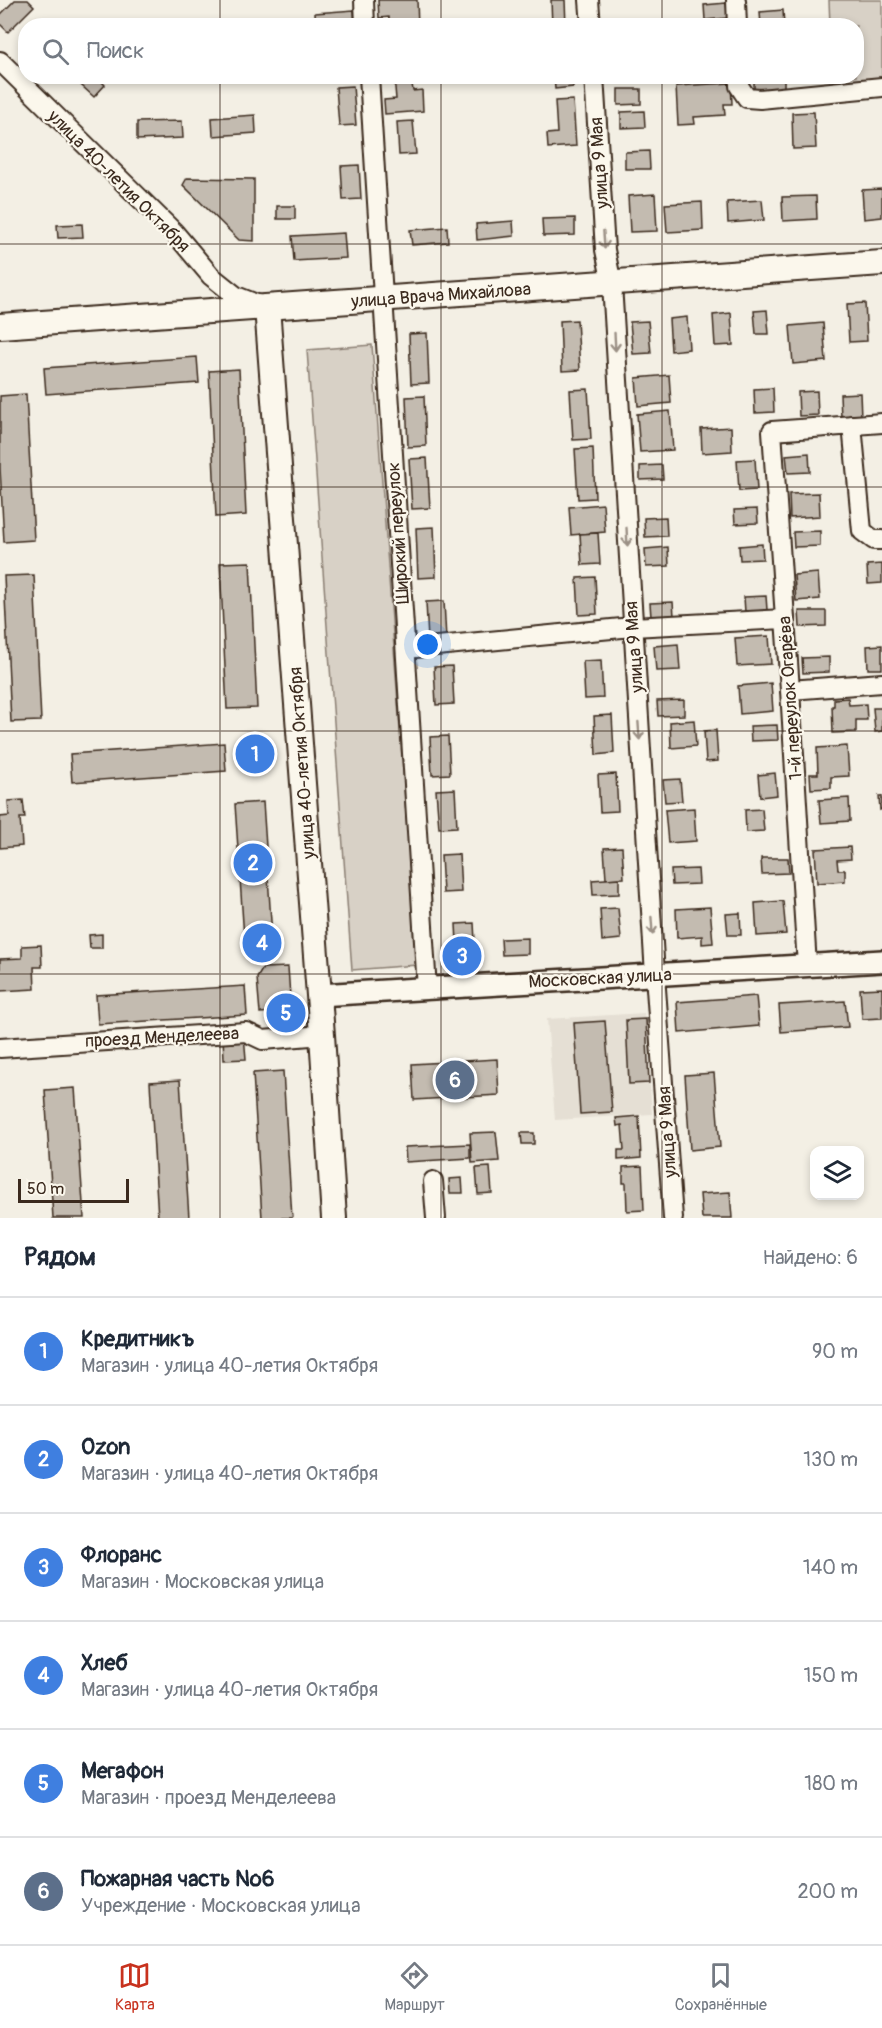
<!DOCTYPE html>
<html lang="ru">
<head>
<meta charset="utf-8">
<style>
	body { margin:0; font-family:Pangolin,sans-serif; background:#f2f2f3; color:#1f2937 }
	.controls { position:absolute; right:18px; bottom:18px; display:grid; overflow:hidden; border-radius:12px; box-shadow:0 3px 9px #0003 }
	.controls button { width:54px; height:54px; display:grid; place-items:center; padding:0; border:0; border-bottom:2px solid #e0e1e3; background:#fff; color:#1f2937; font:30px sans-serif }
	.scale { position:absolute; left:18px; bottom:15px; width:111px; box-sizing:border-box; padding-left:6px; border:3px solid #3b2a1e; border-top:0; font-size:16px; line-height:21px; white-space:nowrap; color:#3b2a1e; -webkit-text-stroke:4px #fbf7ec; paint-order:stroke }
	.you { position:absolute; left:428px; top:645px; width:21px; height:21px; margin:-15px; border:4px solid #fff; border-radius:50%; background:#1a73e8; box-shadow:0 0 0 9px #1a73e833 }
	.badge { display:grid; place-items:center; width:39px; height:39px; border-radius:50%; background:#c8321e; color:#fff; font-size:20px; font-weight:700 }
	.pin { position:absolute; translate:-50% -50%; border:3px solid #fff; box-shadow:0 2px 6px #0006 }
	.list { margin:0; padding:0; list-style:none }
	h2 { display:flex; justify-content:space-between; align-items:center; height:78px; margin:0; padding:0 24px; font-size:26px }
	h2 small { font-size:20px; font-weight:400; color:#747a83 }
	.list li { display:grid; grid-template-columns:39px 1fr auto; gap:18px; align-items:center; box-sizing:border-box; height:108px; padding:0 24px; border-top:2px solid #e0e1e3 }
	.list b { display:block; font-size:22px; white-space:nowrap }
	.list p { margin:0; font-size:20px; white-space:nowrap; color:#747a83 }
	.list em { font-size:20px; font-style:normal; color:#747a83 }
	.icon { flex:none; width:33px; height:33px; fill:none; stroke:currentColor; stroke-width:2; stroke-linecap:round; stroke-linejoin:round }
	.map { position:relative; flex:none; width:882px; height:1218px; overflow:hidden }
	.search { position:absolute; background:#fff; box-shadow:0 3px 9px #0003; left:18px; right:18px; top:18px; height:66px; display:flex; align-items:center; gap:15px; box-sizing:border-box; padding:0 21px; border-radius:24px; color:#747a83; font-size:22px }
	.sheet { height:726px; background:#fff }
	nav { display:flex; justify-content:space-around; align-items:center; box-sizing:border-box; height:84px; border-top:2px solid #e0e1e3; background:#fff; font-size:16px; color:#747a83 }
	nav a { display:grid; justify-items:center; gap:3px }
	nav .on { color:#c8321e }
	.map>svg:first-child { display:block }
	.built { fill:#e5dfd4 }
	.green { fill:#d8d1c6; stroke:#8a7e72; stroke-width:1.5 }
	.building { fill:#c3bbb0; stroke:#3b2a1e; stroke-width:1.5 }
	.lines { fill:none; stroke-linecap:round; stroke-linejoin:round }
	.minor-casing { stroke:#3b2a1e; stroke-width:22 }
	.tertiary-casing { stroke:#3b2a1e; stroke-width:26 }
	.secondary-casing { stroke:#3b2a1e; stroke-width:28 }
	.minor { stroke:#fbf7ec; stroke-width:18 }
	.tertiary { stroke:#fbf7ec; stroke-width:21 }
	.secondary { stroke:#fbf7ec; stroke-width:24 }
	.oneway { stroke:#9b9085 }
	.grid { fill:none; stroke:#3b2a1e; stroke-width:1.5; stroke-opacity:0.55 }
	.labels { text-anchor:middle; stroke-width:4.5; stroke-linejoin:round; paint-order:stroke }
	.street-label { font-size:18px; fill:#3b2a1e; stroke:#fbf7ec }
</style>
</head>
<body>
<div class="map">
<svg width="882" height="1218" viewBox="0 0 882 1218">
	<rect width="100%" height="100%" fill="#f3efe4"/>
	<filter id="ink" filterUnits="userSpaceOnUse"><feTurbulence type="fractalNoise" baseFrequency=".0167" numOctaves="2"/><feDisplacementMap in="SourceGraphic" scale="12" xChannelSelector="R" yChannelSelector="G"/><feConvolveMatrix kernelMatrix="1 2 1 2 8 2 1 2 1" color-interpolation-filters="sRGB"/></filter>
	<g filter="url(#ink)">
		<polygon class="built" points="644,1013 652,1114 555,1120 547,1019"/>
		<g class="green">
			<polygon points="829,0 882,0 882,84 833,86 833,77 856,76 856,26 830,25"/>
			<polygon points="372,345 417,965 352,970 307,350"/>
		</g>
		<g class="building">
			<polygon points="15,0 28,0 34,6 8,32 0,24 0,15"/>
			<polygon points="378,0 417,0 418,26 390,26 389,17 379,18"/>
			<polygon points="551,0 565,0 566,26 552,26"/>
			<polygon points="726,3 728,18 705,20 704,5"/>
			<polygon points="354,10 355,26 316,26 315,13"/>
			<polygon points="783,10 784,26 761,26 760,12"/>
			<rect x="615" y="22" width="22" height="4"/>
			<polygon points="71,76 96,76 105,85 94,97"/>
			<polygon points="394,76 411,76 413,91 422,90 423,111 385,114 384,100 396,99"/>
			<polygon points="554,76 572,76 573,87 555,89"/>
			<polygon points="698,76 732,76 732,78 698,80"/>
			<polygon points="754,76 784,76 784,90 754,92"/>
			<polygon points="731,83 732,104 724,104 725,115 694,117 695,124 678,125 676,86"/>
			<polygon points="353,86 356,125 339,126 336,87"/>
			<polygon points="618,89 641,89 641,104 618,105"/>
			<polygon points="573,100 576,146 548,148 547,134 557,133 555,101"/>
			<polygon points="644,111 645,127 621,128 621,112"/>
			<polygon points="814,112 816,148 793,149 792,113"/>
			<polygon points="255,115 256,133 213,136 212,118"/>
			<polygon points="182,121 183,138 137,140 137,122"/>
			<polygon points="413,121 416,154 399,155 397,122"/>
			<polygon points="649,151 650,169 625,169 625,152"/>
			<polygon points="359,165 361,199 343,200 341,166"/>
			<polygon points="187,178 254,179 254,241 239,240 183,185"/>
			<polygon points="882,189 882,217 864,219 862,190"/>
			<polygon points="655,194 657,231 630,232 628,196"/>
			<polygon points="816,196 817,219 783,221 782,197"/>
			<polygon points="762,200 764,220 728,223 727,202"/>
			<polygon points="702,202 703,230 667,232 665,204"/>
			<rect x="277" y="206" width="18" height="13"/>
			<polygon points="575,218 575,235 543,236 542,219"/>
			<polygon points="513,221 514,236 477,240 476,224"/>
			<polygon points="82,224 83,237 58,238 57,225"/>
			<polygon points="447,227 448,242 412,245 410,230"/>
			<polygon points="344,233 346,258 294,261 292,236"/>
			<polygon points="865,303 867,341 849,342 847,304"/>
			<polygon points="767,310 769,334 756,334 754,311"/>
			<polygon points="731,313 733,345 715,346 713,315"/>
			<polygon points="687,317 689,349 671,351 669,319"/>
			<polygon points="577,320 580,370 562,371 560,321"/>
			<polygon points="648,321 651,353 633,354 630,322"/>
			<polygon points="823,323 826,361 793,364 790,326"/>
			<polygon points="427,333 429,383 411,384 409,334"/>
			<polygon points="197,357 199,383 46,394 44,368"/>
			<polygon points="239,369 246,515 216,517 209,371"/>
			<polygon points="669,375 671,403 638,406 636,378"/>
			<polygon points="773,388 774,412 755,413 754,389"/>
			<polygon points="588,389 591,439 573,440 570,390"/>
			<polygon points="817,391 818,415 799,416 798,392"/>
			<polygon points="860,393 861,417 841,418 840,394"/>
			<polygon points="26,394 34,540 4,542 0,468 0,396"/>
			<polygon points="424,396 426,446 408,447 406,397"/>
			<polygon points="670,411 673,450 640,452 637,414"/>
			<polygon points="731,427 732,451 702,453 701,429"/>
			<polygon points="593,448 595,498 578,499 575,449"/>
			<polygon points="809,453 810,472 788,473 786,455"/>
			<polygon points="427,458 430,508 412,509 409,459"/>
			<polygon points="755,459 757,490 739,491 737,460"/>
			<polygon points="662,465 663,479 640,480 640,466"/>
			<polygon points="819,493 820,516 790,518 789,494"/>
			<polygon points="603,504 605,532 571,535 569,507"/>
			<polygon points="757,509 758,523 735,524 734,510"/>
			<polygon points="666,517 667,536 645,537 644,518"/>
			<polygon points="434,527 436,577 418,578 416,528"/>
			<polygon points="820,531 820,546 794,547 793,532"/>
			<polygon points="598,533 600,564 582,565 580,534"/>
			<polygon points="762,544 763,559 740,560 739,546"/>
			<polygon points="668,547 669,566 646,567 645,549"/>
			<polygon points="250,562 257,708 227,709 220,563"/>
			<polygon points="882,564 882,583 868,584 867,565"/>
			<polygon points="818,573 820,599 796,601 794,575"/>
			<polygon points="34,575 41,721 11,722 4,576"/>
			<polygon points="595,577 597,614 579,615 577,578"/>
			<polygon points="766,596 767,610 745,612 744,597"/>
			<polygon points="444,601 446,639 428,640 426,602"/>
			<polygon points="673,602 674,616 651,617 650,603"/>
			<polygon points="799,611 826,611 826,626 800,627"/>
			<polygon points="769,636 771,664 737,666 735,638"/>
			<polygon points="678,644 680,670 656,671 654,646"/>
			<polygon points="882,645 882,669 868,669 867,646"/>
			<polygon points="829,657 829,672 803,673 802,658"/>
			<polygon points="601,660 603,698 585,699 583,661"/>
			<polygon points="452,666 454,704 436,705 434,667"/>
			<polygon points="771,683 773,711 740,714 738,686"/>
			<polygon points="848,698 849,705 866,704 867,720 856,720 856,732 833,733 832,706 834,706 834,699"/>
			<polygon points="684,700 684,715 658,716 657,701"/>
			<polygon points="873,708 882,708 882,731 875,732"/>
			<polygon points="612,715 614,753 596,755 594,716"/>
			<polygon points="694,720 696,746 671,748 670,722"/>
			<polygon points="777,725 778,740 751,741 750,726"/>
			<polygon points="716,730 718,761 706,762 704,731"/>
			<polygon points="264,735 267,770 247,772 244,737"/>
			<polygon points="448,736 450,774 432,775 430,737"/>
			<polygon points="224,743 226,771 72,782 70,754"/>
			<polygon points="847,746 849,776 831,777 831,788 811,789 810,774 818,774 817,748"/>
			<polygon points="775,773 777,795 760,797 758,775"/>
			<polygon points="616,774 618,811 600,812 598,775"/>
			<polygon points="680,779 682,801 665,802 663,780"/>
			<polygon points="455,789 457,827 439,828 436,790"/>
			<polygon points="879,796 882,796 882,809 880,810"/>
			<polygon points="849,798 850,821 821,823 819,800"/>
			<polygon points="23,800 25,818 20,818 22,846 0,848 0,817 9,816 8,801"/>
			<polygon points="263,802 273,951 245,953 235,804"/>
			<polygon points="694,808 696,841 668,843 665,810"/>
			<polygon points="762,809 764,831 746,832 745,810"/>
			<polygon points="622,847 624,878 606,879 604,848"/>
			<polygon points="850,847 851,859 837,860 838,870 845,870 845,881 817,883 815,849"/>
			<polygon points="459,854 461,892 443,893 441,855"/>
			<polygon points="761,858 788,858 789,873 762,874"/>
			<polygon points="698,869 699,884 672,885 671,870"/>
			<polygon points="619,878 619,894 593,895 592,880"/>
			<polygon points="783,901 786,934 757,936 755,903"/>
			<polygon points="710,907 713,943 702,944 702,936 677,938 676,909"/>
			<polygon points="618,908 621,939 602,941 600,909"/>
			<polygon points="740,913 741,935 728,935 726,914"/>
			<polygon points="474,923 476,960 458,961 456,924"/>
			<polygon points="102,934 102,948 90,948 89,935"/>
			<polygon points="528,938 528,954 502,955 501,939"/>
			<polygon points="41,945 42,967 34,967 35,989 0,991 0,959 22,958 22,946"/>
			<polygon points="288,967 291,1011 260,1013 257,978 263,968"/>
			<polygon points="245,986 247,1015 98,1024 96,995"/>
			<polygon points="882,988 882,1018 862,1019 860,989"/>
			<polygon points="756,996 759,1026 679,1033 677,1002"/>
			<polygon points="845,1001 848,1027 781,1032 779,1005"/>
			<polygon points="646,1019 649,1083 629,1084 626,1020"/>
			<polygon points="605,1021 612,1112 580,1114 574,1023"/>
			<polygon points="244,1035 246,1059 224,1060 223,1036"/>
			<polygon points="497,1059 499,1095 414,1100 412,1064"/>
			<polygon points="283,1071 292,1218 262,1218 253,1073"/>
			<polygon points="714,1073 720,1147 690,1150 685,1075"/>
			<polygon points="180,1080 189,1218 158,1218 150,1082"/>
			<polygon points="75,1088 84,1218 53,1218 45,1090"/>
			<polygon points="639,1116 641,1158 618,1160 618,1150 624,1150 622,1125 617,1126 616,1118"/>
			<polygon points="496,1132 499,1161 472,1163 470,1133"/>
			<polygon points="521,1133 534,1133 534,1144 522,1144"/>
			<polygon points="470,1144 470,1158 406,1162 405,1147"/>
			<polygon points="642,1166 644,1210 627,1211 626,1183 623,1183 623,1167"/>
			<polygon points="490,1167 492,1193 478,1194 476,1168"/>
			<polygon points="462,1178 463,1193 450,1193 449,1179"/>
			<polygon points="730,1192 732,1218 702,1218 700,1194"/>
		</g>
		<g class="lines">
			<defs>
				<g id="minor">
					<polyline points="364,0 365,26"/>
					<polyline points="589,0 591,26"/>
					<polyline points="736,0 737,26"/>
					<polyline points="0,61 174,232 211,276 236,296 259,305"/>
					<polyline points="369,76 427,989"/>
					<polyline points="594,76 605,250 612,284 655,975 673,1218"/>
					<polyline points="739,76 739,86 747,98 760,99 882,87"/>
					<polyline points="852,425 862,531 874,540 882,540"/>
					<polyline points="406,649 632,627 785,619"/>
					<polyline points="790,690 882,683"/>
					<polyline points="807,966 790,690 772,431 882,423"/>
					<polyline points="0,1048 246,1032 263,1040 322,1035"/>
					<polyline points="433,1181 436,1218"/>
				</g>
				<polyline id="tertiary" points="319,995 882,961"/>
				<g id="secondary">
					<polyline points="267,307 322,1035 334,1218"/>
					<polyline points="0,326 882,263"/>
				</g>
			</defs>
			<use href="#minor" class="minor-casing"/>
			<use href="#tertiary" class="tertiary-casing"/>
			<use href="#secondary" class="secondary-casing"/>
			<use href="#minor" class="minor"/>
			<use href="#tertiary" class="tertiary"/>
			<use href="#secondary" class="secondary"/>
		</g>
		<defs><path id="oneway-shaft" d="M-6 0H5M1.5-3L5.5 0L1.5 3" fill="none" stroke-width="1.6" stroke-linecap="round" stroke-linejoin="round" transform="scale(1.5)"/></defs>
		<g class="oneway">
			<use href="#oneway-shaft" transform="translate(604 240) rotate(86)"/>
			<use href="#oneway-shaft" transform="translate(615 342) rotate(87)"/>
			<use href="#oneway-shaft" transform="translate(627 537) rotate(87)"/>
			<use href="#oneway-shaft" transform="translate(639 731) rotate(86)"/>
			<use href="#oneway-shaft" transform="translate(652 926) rotate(86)"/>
		</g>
	</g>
	<path class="grid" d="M 220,0 L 220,26M 441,0 L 441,26M 662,0 L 662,26M 220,76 L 220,1218M 441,76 L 441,1218M 662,76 L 662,1218M 0,244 L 882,244M 0,487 L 882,487M 0,731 L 882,731M 0,974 L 882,974"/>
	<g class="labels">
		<g class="street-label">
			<text transform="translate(599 163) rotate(-94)" y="6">улица 9 Мая</text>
			<text transform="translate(119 181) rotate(45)" y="6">улица 40-летия Октября</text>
			<text transform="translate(441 295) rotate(-4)" y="6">улица Врача Михайлова</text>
			<text transform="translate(398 533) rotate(-94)" y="6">Широкий переулок</text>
			<text transform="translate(634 647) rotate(-94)" y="6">улица 9 Мая</text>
			<text transform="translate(790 698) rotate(-94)" y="6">1-й переулок Огарёва</text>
			<text transform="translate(302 763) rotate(-94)" y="6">улица 40-летия Октября</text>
			<text transform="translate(600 978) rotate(-3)" y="6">Московская улица</text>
			<text transform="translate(162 1037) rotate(-3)" y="6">проезд Менделеева</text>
			<text transform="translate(667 1132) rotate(-94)" y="6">улица 9 Мая</text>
		</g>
	</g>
</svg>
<div class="controls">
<button><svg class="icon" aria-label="layers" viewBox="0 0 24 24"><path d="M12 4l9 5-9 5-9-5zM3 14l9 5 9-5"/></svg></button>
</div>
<div class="scale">50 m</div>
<div class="you"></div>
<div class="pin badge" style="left:255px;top:754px;background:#3f7fe0">1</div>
<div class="pin badge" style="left:253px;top:863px;background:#3f7fe0">2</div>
<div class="pin badge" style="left:462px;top:956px;background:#3f7fe0">3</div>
<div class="pin badge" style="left:262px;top:943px;background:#3f7fe0">4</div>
<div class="pin badge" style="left:286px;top:1013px;background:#3f7fe0">5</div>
<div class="pin badge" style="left:455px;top:1080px;background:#5c6f8a">6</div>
<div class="search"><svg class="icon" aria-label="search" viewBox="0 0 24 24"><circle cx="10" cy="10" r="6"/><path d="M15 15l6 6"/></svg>Поиск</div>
</div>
<section class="sheet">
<h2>Рядом<small>Найдено: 6</small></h2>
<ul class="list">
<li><span class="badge" style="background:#3f7fe0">1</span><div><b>Кредитникъ</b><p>Магазин · улица 40-летия Октября</p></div><em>90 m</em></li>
<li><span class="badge" style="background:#3f7fe0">2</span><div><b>Ozon</b><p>Магазин · улица 40-летия Октября</p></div><em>130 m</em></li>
<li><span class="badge" style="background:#3f7fe0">3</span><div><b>Флоранс</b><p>Магазин · Московская улица</p></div><em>140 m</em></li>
<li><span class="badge" style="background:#3f7fe0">4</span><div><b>Хлеб</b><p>Магазин · улица 40-летия Октября</p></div><em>150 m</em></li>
<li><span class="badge" style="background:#3f7fe0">5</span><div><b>Мегафон</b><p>Магазин · проезд Менделеева</p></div><em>180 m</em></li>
<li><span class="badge" style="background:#5c6f8a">6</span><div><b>Пожарная часть №6</b><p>Учреждение · Московская улица</p></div><em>200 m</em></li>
</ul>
</section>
<nav>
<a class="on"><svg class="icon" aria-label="map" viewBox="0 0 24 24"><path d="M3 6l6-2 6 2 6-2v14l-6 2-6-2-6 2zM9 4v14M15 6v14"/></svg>Карта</a>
<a><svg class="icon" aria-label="directions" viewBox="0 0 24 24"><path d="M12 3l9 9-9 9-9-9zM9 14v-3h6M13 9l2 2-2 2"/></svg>Маршрут</a>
<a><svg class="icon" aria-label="saved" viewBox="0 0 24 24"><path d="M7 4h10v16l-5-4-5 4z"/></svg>Сохранённые</a>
</nav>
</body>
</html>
